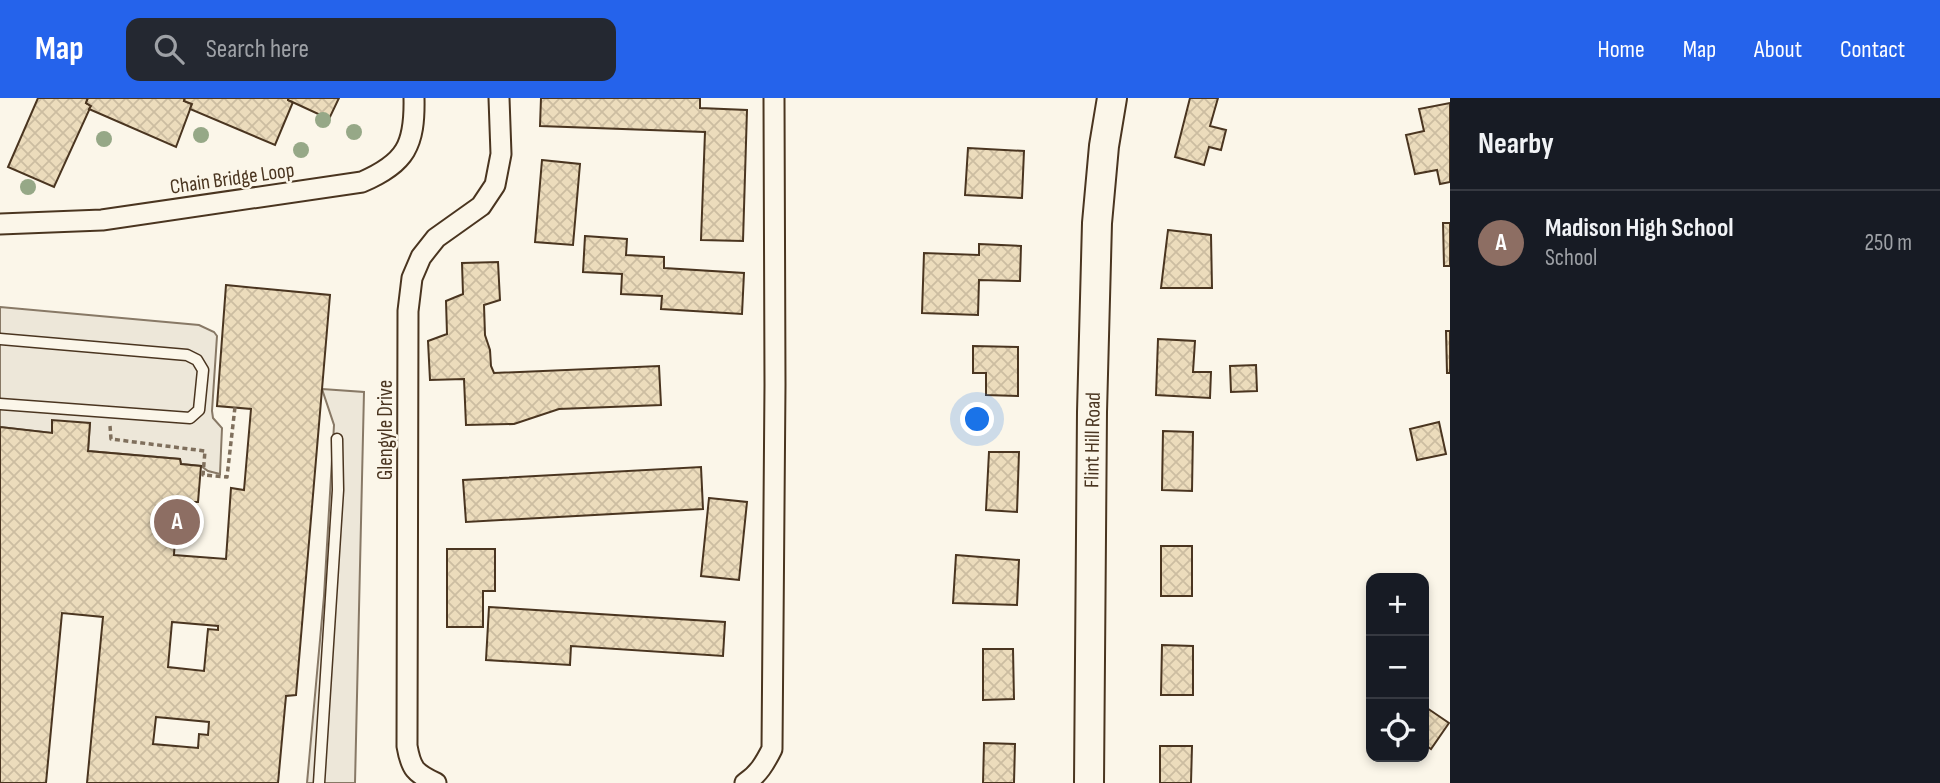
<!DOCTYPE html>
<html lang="en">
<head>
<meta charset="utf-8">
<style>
	body { margin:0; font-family:"Sofia Sans Condensed",sans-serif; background:#242831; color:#f1f3f6 }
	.controls { position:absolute; right:21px; bottom:21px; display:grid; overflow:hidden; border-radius:14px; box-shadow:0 4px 10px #0003 }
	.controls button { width:63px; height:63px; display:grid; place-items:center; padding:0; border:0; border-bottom:2px solid #363941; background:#171b24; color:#f1f3f6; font:35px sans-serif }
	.you { position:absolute; left:978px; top:322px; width:24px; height:24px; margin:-18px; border:5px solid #fff; border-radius:50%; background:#1a73e8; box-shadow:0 0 0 10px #1a73e833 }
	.badge { display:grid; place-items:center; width:46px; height:46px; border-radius:50%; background:#2563eb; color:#fff; font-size:23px; font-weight:700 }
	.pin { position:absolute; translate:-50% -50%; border:4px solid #fff; box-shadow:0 2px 7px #0006 }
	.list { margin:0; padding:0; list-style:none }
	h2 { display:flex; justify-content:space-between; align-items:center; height:91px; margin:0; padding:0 28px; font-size:30px }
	h2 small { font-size:23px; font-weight:400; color:#9ea1a6 }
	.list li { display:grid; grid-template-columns:46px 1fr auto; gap:21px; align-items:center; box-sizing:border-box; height:105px; padding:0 28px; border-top:2px solid #363941 }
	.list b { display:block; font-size:26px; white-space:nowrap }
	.list p { margin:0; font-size:23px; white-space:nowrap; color:#9ea1a6 }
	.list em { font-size:23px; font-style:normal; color:#9ea1a6 }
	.icon { flex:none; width:38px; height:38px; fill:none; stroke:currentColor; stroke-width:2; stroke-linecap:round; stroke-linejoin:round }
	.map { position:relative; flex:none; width:1450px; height:685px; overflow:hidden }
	header { display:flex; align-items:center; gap:42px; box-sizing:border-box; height:98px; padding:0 35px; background:#2563eb; color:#fff }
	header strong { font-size:33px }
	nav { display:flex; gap:38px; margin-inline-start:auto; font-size:24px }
	.search { width:490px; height:63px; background:#242831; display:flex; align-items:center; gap:18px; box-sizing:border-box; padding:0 24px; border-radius:14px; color:#9ea1a6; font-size:26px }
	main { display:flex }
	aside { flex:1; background:#171b24 }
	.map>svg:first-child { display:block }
	.parking { fill:#ede7d9; stroke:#887966; stroke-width:2 }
	.building { fill:url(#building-cross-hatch); stroke:#4a3520; stroke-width:2; fill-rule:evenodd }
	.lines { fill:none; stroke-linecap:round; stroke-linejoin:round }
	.lane-casing { stroke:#4a3520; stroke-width:13 }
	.street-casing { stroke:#4a3520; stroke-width:23 }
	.secondary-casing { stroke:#4a3520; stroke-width:32 }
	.path { stroke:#7f6f5c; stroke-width:3.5; stroke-dasharray:5 3.5; stroke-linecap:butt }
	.lane { stroke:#fbf6e9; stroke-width:10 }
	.street { stroke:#fbf6e9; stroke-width:19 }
	.secondary { stroke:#fbf6e9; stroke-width:28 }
	.tree { fill:#96a887 }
	.labels { text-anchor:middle; stroke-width:5; stroke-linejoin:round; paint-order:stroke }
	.street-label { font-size:21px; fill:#4a3520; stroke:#fbf6e9 }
</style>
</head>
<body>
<header>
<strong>Map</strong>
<div class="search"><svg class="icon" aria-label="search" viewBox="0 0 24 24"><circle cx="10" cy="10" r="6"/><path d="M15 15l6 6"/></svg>Search here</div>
<nav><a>Home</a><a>Map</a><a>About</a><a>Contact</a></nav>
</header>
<main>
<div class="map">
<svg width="1450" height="685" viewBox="0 0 1450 685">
	<defs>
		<pattern id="building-cross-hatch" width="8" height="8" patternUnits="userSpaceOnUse" patternTransform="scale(1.75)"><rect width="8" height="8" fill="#ecdcbc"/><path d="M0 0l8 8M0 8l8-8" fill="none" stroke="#ccbda1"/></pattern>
	</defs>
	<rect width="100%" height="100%" fill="#fbf6e9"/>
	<g class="parking">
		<polygon points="0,209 199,227 214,234 217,238 212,313 213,320 222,330 220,376 208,373 201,368 181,366 180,361 88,353 90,325 52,335 0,329"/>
		<polygon points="322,291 364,294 355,685 307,685 324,498 334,327"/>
	</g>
	<g class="building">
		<polygon points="38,0 88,0 86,5 91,8 54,89 8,69"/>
		<polygon points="88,0 185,0 184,3 192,6 176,49 89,11 91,8 86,5"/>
		<polygon points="185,0 288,0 288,2 293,4 275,47 190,11 192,6 184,3"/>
		<polygon points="288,0 339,0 329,21 288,2"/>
		<polygon points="541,0 700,0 700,10 747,12 743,143 701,142 705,34 540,28"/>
		<polygon points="1190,0 1218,0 1210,28 1226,32 1221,52 1209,49 1204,67 1175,59"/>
		<polygon points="1450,5 1450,84 1440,86 1437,72 1415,76 1406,37 1424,33 1419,11"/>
		<polygon points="968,50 1024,53 1022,100 965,97"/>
		<polygon points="542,62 580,66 573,147 535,144"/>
		<polygon points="1443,125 1450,125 1450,168 1444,168"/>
		<polygon points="1168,132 1211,137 1212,190 1161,190"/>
		<polygon points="585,138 627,141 626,157 664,159 664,170 744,175 742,216 661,211 662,198 621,196 622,176 583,174"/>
		<polygon points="979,146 1021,148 1020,183 979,182 978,217 922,215 924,155 979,157"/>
		<polygon points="498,164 500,202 484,207 485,237 490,252 491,268 494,275 659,268 661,307 559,311 514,326 466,327 464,281 430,282 428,243 447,236 446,203 463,196 462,165"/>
		<path d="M 226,187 L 330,197 L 296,597 L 286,598 L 278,685 L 87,685 L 103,519 L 62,515 L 46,685 L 0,685 L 0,329 L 52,335 L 52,322 L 90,325 L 88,353 L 180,361 L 181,366 L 201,368 L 198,404 L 177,404 L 174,457 L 226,461 L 231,390 L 244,392 L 251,311 L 217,308 ZM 172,524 L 218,528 L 218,532 L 208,531 L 204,573 L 168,569 ZM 156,619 L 209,624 L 208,637 L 199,636 L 198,650 L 153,646 Z"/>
		<polygon points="1446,233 1450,233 1450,275 1447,275"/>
		<polygon points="1158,241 1195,243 1193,274 1211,274 1210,300 1156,297"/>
		<polygon points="973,248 1018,249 1018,298 986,297 986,275 973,275"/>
		<polygon points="1256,267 1257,293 1231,294 1230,268"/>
		<polygon points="1439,324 1446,356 1417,362 1410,331"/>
		<polygon points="1163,333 1193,334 1192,393 1162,392"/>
		<polygon points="989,354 1019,354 1017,414 986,412"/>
		<polygon points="701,369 703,411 466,424 463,382"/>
		<polygon points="709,400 747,404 739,482 701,478"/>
		<rect x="1161" y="448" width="31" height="50"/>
		<polygon points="447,451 495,451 495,493 483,493 483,529 447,529"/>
		<polygon points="956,457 1019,462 1017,507 953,505"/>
		<polygon points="489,509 725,524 723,558 571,548 570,567 486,562"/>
		<polygon points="1162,547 1193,548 1193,597 1161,597"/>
		<polygon points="983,551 1013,551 1014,601 983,602"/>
		<polygon points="1424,608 1449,625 1431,651 1424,646"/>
		<polygon points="984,645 1015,646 1014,685 983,685"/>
		<polygon points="1160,648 1192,648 1191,685 1160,685"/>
	</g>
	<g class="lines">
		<defs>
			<g id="lane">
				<polyline points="0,241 187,257 197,262 203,272 199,312 190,320 0,306"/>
				<polyline points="319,685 338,392 337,341"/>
			</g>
			<g id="street">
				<path d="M 0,126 L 102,122 L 362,84 C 406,65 415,47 414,0"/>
				<path d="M 436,685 C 415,675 411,671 407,648 L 408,213 L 412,180 L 421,159 L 436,140 L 481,108 L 495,87 L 501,56 L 499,0"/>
				<path d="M 745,685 C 758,677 765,665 772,651 L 775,287 L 774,0"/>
			</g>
			<polyline id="secondary" points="1089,685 1092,314 1097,125 1104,48 1112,0"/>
		</defs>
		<use href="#lane" class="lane-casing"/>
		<use href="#street" class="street-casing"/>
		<use href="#secondary" class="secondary-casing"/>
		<polyline class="path" points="110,328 111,341 205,353 203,377 227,379 235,309"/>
		<use href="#lane" class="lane"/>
		<use href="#street" class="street"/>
		<use href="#secondary" class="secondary"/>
	</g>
	<g class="tree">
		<circle cx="323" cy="22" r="8"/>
		<circle cx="354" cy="34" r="8"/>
		<circle cx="201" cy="37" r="8"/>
		<circle cx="104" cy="41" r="8"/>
		<circle cx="301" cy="52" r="8"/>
		<circle cx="28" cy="89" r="8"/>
	</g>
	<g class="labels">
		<g class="street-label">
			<text transform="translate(232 80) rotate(-8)" y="7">Chain Bridge Loop</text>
			<text transform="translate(385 332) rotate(-90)" y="7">Glengyle Drive</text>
			<text transform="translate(1092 342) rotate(-89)" y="7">Flint Hill Road</text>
		</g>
	</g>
</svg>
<div class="controls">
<button>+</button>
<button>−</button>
<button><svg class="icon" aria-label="locate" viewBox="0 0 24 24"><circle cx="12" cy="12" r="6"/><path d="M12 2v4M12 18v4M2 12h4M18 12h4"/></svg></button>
</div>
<div class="you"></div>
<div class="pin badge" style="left:177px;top:424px;background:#8d6e63">A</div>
</div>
<aside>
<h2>Nearby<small></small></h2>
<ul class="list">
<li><span class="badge" style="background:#8d6e63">A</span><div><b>Madison High School</b><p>School</p></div><em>250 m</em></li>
</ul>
</aside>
</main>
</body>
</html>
